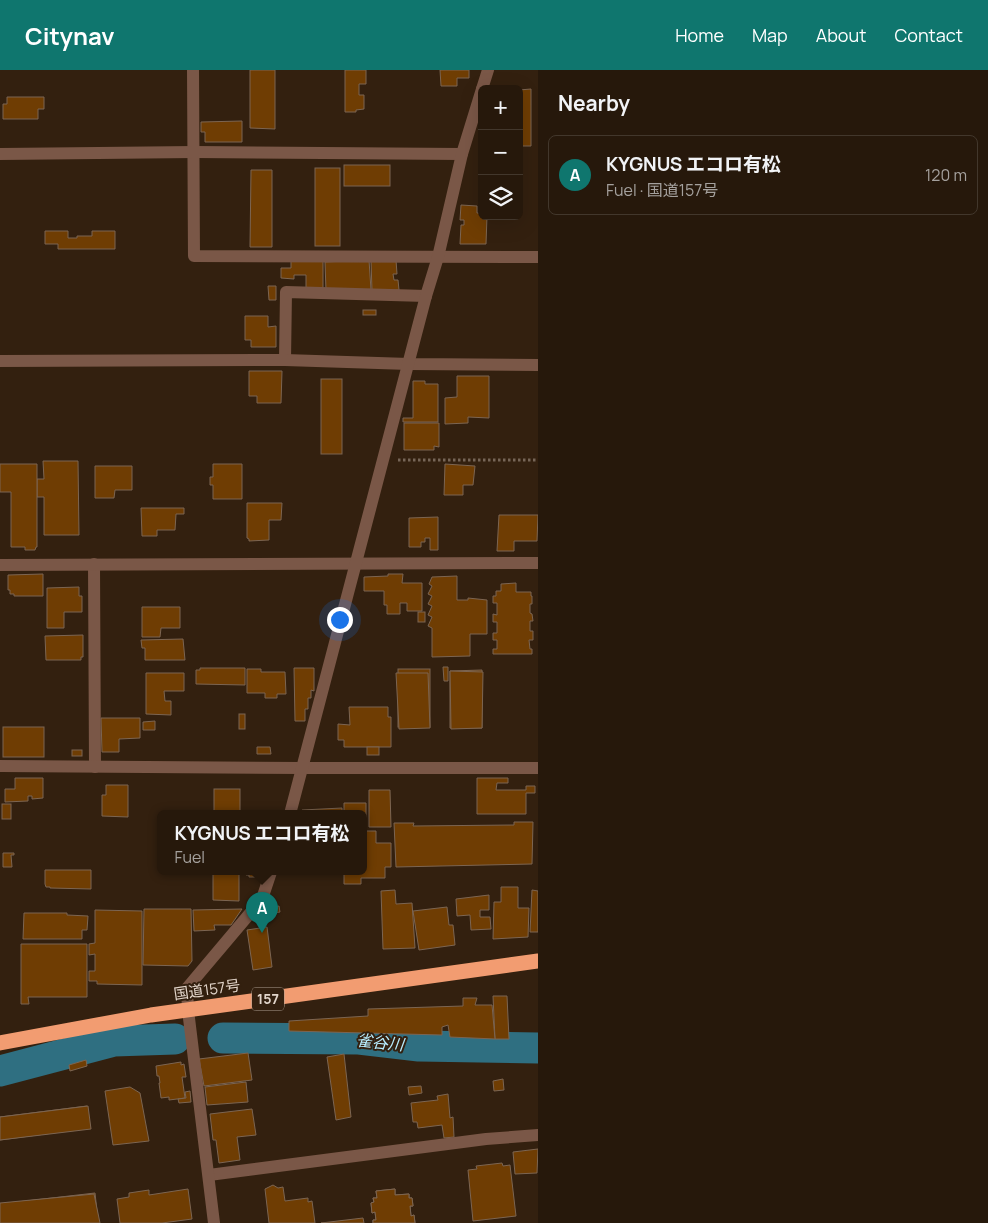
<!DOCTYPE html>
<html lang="en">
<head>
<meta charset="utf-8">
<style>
	body { margin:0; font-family:Manrope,"Noto Sans JP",sans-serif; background:#322519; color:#f1f3f6 }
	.controls { position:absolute; right:15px; top:15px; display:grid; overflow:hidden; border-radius:8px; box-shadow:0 5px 20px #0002 }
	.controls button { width:45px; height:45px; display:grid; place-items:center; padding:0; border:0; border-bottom:1px solid #42372c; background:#26180b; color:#f1f3f6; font:25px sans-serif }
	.you { position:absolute; left:339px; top:549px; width:18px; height:18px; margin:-12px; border:4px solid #fff; border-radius:50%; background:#1a73e8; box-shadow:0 0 0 8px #1a73e833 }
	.badge { display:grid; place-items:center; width:32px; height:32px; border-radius:50%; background:#0f766e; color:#fff; font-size:16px; font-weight:700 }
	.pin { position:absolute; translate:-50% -41px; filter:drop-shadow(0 1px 2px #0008) }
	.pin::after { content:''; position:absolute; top:26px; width:18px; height:15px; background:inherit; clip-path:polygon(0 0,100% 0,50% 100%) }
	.popup { position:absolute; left:157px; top:740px; width:210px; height:65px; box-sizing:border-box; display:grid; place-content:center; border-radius:8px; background:#26180b; filter:drop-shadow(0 1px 4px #0005); font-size:16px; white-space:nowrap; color:#a4a09d }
	.popup b { font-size:19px; color:#f1f3f6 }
	.popup::after { content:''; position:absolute; left:50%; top:100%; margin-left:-10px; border:10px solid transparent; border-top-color:#26180b }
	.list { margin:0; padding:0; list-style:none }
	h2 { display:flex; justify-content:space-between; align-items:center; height:65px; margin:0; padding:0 20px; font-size:21px }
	h2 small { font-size:16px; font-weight:400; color:#a4a09d }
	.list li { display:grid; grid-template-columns:32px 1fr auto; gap:15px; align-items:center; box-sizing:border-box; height:80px; margin:0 10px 10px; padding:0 10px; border:1px solid #42372c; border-radius:8px }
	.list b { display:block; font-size:19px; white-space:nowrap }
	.list p { margin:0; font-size:16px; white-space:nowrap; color:#a4a09d }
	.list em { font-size:16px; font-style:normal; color:#a4a09d }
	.icon { flex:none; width:28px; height:28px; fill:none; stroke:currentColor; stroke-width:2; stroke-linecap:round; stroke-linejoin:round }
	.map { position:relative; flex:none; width:538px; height:1153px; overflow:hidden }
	header { display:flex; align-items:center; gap:30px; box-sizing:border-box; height:70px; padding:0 25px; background:#0f766e; color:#fff }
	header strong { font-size:24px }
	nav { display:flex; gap:28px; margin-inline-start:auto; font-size:18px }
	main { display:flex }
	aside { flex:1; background:#26180b }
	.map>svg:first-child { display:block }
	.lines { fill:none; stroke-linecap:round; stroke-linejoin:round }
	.river { stroke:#2f6f81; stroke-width:31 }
	.building { fill:#6f3d03; stroke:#7c6552 }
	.path { stroke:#766557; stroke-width:3; stroke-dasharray:2.5 2.5; stroke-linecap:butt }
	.minor { stroke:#7a5747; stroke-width:12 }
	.highway { stroke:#f29c71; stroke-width:15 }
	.labels { text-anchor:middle; stroke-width:4; stroke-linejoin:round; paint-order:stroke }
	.shield { fill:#33200f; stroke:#ae9f92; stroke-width:1 }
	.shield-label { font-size:14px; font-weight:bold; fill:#e2d5ca }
	.street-label { font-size:15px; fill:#e2d5ca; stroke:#33200f }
	.water-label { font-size:16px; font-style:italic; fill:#b8eeff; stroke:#33200f }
</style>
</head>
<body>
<header>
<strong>Citynav</strong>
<nav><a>Home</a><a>Map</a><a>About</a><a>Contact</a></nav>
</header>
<main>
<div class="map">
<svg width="538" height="1153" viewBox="0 0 538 1153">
	<rect width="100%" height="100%" fill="#33200f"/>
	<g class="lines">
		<g class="river">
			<polyline points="223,968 359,969 419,976 538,978"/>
			<polyline points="0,1001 114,971 175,969"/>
		</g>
	</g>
	<g class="building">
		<polygon points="250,0 275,0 275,59 250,58"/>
		<polygon points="345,0 366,0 366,14 359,14 359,25 364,25 364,39 356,40 356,42 345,42"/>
		<polygon points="440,0 469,0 469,8 457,8 457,16 441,16"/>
		<polygon points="531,19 531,76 519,76 519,20"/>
		<polygon points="7,27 44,27 44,39 38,39 38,49 3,49 3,34 7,34"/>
		<polygon points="242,51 242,72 205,72 205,62 201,62 201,52"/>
		<rect x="344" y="95" width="46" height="21"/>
		<rect x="315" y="98" width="25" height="78"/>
		<polygon points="251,100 272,100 272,177 250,177"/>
		<polygon points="461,135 477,136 477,143 482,143 482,146 487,146 486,174 460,174 461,155 464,155 464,150 460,150"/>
		<polygon points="45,161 68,161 68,168 77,168 77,166 92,166 92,161 115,161 115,179 58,179 58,174 45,174"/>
		<polygon points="291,190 323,190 323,218 306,218 306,205 294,205 294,209 281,208 281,198 291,198"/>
		<polygon points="369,190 371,220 326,221 325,192"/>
		<polygon points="396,190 397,204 393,204 394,210 398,210 399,220 372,221 371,191"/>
		<polygon points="268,216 276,216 276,230 269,230"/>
		<rect x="363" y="240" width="13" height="5"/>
		<polygon points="245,246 268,246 268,257 276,256 276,277 251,277 251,270 245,270"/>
		<polygon points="249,301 282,301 281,333 257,333 257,326 249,326"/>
		<polygon points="457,306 489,306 489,348 468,347 468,353 445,354 445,328 457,327"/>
		<rect x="321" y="309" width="21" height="75"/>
		<polygon points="413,311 425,311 425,314 438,314 438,352 403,352 403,348 413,348"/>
		<polygon points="404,353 439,353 439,377 434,376 434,380 404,380"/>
		<polygon points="43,391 78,391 79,465 44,465 44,427 37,427 37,409 44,409"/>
		<polygon points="0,394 37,394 37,477 36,477 35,480 25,480 25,477 11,477 11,422 0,422"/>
		<polygon points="213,394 242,394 242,429 213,429 213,415 210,415 210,407 213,407"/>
		<polygon points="445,394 475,396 473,415 463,415 463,425 444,425"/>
		<polygon points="95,396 132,396 132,420 115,420 114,428 95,428"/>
		<polygon points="247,433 282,433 281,450 269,450 269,470 249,471 249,469 247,468"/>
		<polygon points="141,438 184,438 184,444 176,444 175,460 157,460 157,466 142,466"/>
		<polygon points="499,445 538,445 537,471 514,471 514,481 497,481"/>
		<polygon points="438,447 438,480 430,480 430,468 425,468 425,472 421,472 421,477 409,477 409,448"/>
		<polygon points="43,504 43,526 14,526 14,524 10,524 10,520 8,520 8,505"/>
		<polygon points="388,504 403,504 402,513 422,513 422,541 407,541 407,533 400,533 400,544 387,544 387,535 384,535 384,521 364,521 364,507 388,506"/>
		<polygon points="457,506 457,530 468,530 468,528 487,530 487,564 470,564 470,586 432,587 432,558 428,556 432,547 428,545 432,536 428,534 432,526 428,524 432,516 429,514 432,507"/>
		<polygon points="516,513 516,522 531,522 531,526 532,526 532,534 530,534 530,543 532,544 533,551 530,551 530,561 533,561 533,570 529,570 530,579 532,579 532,584 493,584 493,579 497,579 497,570 493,570 493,563 497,563 497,552 493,552 493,544 497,545 497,533 493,533 493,526 496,526 496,521 501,521 501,514"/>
		<polygon points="79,517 79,526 82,526 82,542 64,542 64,558 47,558 47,518"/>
		<polygon points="142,537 180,537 180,558 161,558 160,567 142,567"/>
		<rect x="418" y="542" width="7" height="10"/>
		<polygon points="83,565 83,587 81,587 81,590 46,590 45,566"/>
		<polygon points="183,569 185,590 145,590 145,578 142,578 141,570"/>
		<polygon points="443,597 448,597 448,611 444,611"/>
		<polygon points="200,598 245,598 245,615 196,614 196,600 200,600"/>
		<polygon points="294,598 314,598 314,621 311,620 311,628 308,628 308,639 305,639 305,651 295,651"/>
		<polygon points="247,599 261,599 261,602 285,602 286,624 277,624 277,628 265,628 265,623 247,623"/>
		<rect x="398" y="599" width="32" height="58"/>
		<polygon points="482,600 482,658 450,658 450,601"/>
		<polygon points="450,601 483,602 482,658 451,659"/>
		<polygon points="146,603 184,603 184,621 164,621 165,631 171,631 171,645 146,644"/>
		<polygon points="396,603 428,603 430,658 399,659"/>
		<polygon points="349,637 388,637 388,647 391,647 391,677 344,677 344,670 338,670 338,654 350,655"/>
		<rect x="239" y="644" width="6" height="15"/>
		<polygon points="101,648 140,648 140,668 119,669 119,682 102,682"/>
		<polygon points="155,651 155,660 143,660 143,652"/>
		<rect x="3" y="657" width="41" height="30"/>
		<polygon points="257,677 270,677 271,684 257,684"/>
		<rect x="367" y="677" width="12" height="8"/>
		<rect x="72" y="680" width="10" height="6"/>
		<polygon points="15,708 43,708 43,728 32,729 32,726 28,726 28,731 5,732 5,719 15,719"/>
		<polygon points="477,708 508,708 508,713 497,713 496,720 526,720 526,716 535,716 535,723 526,723 526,744 477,744"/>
		<polygon points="106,715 128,715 128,747 102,746 102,725 106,725"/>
		<rect x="214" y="719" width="26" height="25"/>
		<polygon points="369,720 390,720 391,757 369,757"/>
		<polygon points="344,733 366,733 366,761 376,761 376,773 391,773 391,797 385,797 385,808 361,808 361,814 344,814 344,802 363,802 363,744 344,744"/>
		<rect x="2" y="734" width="9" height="15"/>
		<polygon points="342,738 342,744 302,744 302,740"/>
		<polygon points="514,752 533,752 532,794 396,797 394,753 414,753 413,756 514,755"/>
		<polygon points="3,783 14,783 14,785 11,785 12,797 3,797"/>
		<polygon points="45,800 91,800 91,819 50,818 50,817 46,817 45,814"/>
		<polygon points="213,802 239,802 239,831 213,830"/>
		<polygon points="246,802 266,802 266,803 263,803 263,807 249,807 249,805 246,805"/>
		<polygon points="501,817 518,817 518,838 529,838 528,867 493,869 494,832 501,832"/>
		<polygon points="395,820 396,834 412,833 415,878 383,879 381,821"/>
		<polygon points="532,820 538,821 538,862 530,862"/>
		<polygon points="489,825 489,840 480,840 480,847 490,847 491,859 471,860 470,845 457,846 456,829"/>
		<polygon points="279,836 280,842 268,844 268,838"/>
		<polygon points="447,837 449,855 453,855 455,875 419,880 413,841"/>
		<polygon points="144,839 191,839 192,891 188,896 143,895"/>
		<polygon points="242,839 231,855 214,855 215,860 194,861 193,840"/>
		<polygon points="95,840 142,841 142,915 97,914 97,911 89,911 89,901 95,901 95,884 89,885 89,874 95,873"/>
		<polygon points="24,843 67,843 67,845 88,846 87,860 82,860 82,869 23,869"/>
		<polygon points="267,857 272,897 253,900 247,860"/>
		<polygon points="21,874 87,874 87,927 28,927 29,934 21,934"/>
		<polygon points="493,926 507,926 509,969 495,969"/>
		<polygon points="463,928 477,928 475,935 492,935 495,969 450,967 448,955 442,957 442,965 289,961 289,951 368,946 368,939 463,936"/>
		<polygon points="248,983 252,1010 204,1016 199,989"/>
		<polygon points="344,984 351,1047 336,1050 327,987"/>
		<polygon points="86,990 87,996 70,1001 69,995"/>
		<polygon points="181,992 181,995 184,994 186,1007 182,1007 185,1028 169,1030 169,1027 161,1028 159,1013 160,1013 159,1006 157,1006 156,996"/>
		<polygon points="503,1009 504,1020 494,1021 493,1011"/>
		<polygon points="246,1012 248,1032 207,1035 205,1017"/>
		<polygon points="421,1016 422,1023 409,1025 408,1017"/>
		<polygon points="130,1017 140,1023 149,1071 113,1075 105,1021"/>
		<polygon points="190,1021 191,1032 179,1033 178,1029 186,1028 185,1022"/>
		<polygon points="448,1024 450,1048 453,1047 454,1067 444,1068 442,1055 418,1058 417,1052 413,1052 411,1033 438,1030 437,1026"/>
		<polygon points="87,1036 90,1058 0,1070 0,1047"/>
		<polygon points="88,1036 91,1059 0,1070 0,1047"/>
		<polygon points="252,1039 256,1065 237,1067 240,1090 219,1093 216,1070 213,1070 210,1044"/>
		<polygon points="538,1079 537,1103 515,1104 513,1082"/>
		<polygon points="502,1093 503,1096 510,1095 516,1146 473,1151 468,1100 477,1099 476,1096"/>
		<polygon points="273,1115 278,1118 283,1117 285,1131 308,1128 308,1132 312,1131 315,1153 269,1153 265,1119"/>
		<polygon points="188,1119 192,1149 162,1153 120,1153 117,1129 129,1127 129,1123 149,1120 149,1125"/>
		<polygon points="395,1119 395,1125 409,1124 409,1128 412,1128 413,1136 410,1136 411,1146 414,1145 415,1153 373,1153 373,1150 376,1150 375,1142 372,1143 371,1133 374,1132 373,1128 377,1128 376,1121"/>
		<polygon points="395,1119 395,1125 409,1124 409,1128 412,1128 413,1136 410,1136 411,1146 414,1145 415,1153 373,1153 373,1150 376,1150 375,1142 372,1143 371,1133 374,1132 373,1128 377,1128 376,1121"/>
		<polygon points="95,1123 98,1151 85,1153 0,1153 0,1134"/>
		<polygon points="94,1124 100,1153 0,1153 0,1133"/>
		<polygon points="363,1148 364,1153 321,1153"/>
	</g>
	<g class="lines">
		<polyline class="path" points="398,390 538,390"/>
		<g class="minor">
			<polyline points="193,0 194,186 538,187"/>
			<polyline points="482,19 488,0"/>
			<polyline points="0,84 195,82 462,84"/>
			<polyline points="285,290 286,222 426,226"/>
			<polyline points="0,291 285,290 409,294 538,295"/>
			<polyline points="94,494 95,697"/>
			<polyline points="0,495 538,493"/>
			<polyline points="0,696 302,698 538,698"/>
			<polyline points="290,744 426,226 438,187 462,84 482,19"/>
			<polyline points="209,1105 486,1069 538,1065"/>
			<polyline points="214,1153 188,940 187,918 262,829 271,802"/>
		</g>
		<polyline class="highway" points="0,973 151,945 538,891"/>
	</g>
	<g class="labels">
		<rect class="shield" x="252" y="917.5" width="32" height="23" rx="4"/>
		<g class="shield-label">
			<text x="268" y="934">157</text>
		</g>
		<g class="street-label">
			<text transform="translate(207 920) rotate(-8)" y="5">国道157号</text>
		</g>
		<g class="water-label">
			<text transform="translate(380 972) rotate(6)" y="6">雀谷川</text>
		</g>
	</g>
</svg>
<div class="controls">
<button>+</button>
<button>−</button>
<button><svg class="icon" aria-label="layers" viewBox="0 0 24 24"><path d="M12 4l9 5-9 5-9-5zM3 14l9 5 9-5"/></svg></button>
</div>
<div class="you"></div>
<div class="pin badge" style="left:262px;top:863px">A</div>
<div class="popup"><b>KYGNUS エコロ有松</b>Fuel</div>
</div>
<aside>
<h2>Nearby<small></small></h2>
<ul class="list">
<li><span class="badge">A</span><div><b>KYGNUS エコロ有松</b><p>Fuel · 国道157号</p></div><em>120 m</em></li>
</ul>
</aside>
</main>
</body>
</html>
